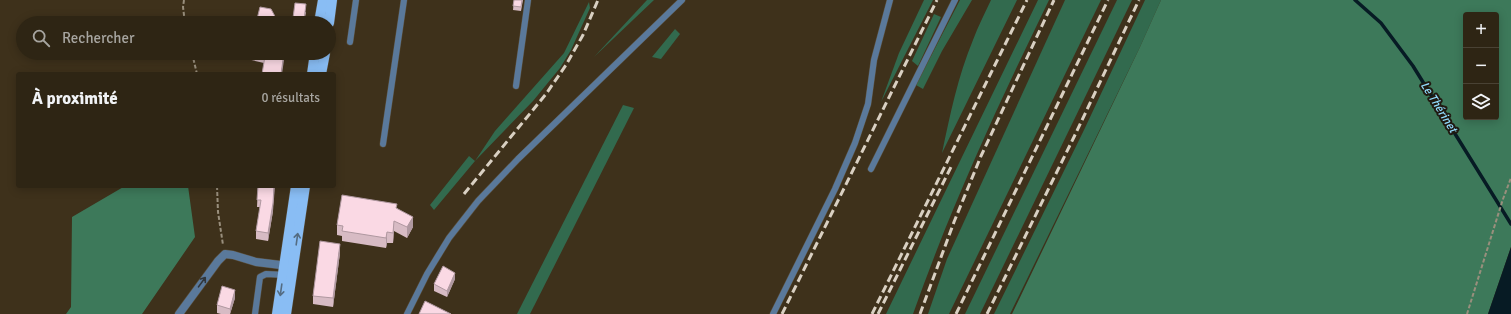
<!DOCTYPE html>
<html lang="fr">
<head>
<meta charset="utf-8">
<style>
	body { margin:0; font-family:Signika,sans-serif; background:#3a3122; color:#f1f3f6 }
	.controls { position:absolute; right:12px; top:12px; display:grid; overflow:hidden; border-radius:4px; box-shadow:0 2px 10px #0003 }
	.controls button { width:36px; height:36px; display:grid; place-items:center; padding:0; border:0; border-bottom:1px solid #494234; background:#2e2514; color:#f1f3f6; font:20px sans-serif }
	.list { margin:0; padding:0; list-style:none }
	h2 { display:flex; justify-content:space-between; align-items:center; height:52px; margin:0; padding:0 16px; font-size:17px }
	h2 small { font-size:13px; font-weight:400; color:#a7a5a0 }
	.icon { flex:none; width:22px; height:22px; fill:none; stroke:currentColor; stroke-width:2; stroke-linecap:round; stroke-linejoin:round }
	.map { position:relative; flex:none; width:1511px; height:314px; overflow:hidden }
	.search { position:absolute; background:#2e2514; box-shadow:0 2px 10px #0003; left:16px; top:16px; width:320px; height:44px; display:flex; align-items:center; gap:10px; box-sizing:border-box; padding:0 14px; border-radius:22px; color:#a7a5a0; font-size:15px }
	.panel { position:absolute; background:#2e2514; box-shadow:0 2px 10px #0003; left:16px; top:72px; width:320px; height:116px; border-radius:4px }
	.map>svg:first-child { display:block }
	.green { fill:#326a4e }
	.forest { fill:#3d795a; fill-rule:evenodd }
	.water { fill:#071b24 }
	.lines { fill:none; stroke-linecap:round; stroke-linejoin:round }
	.stream { stroke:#071b24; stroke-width:3.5 }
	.lane-casing { stroke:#5a4e3a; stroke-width:7 }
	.street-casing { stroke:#5a4e3a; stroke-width:9 }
	.primary-casing { stroke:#5a4e3a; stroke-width:11 }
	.path { stroke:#998f7d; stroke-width:2; stroke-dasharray:4 2; stroke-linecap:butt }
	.lane { stroke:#5a799b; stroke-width:6 }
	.street { stroke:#5a799b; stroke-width:8 }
	.primary { stroke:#89bdf4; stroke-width:10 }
	.rail { stroke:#d9d0c2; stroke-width:3; stroke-dasharray:8 4; stroke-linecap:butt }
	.wall { fill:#d7bbc4 }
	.shaded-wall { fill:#af98a0 }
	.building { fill:#fad9e4; stroke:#af98a0 }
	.oneway { stroke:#546c82 }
	.oneway2 { stroke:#31363a }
	.labels { text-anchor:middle; stroke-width:4; stroke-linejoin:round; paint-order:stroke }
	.water-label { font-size:12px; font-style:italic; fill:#92dcff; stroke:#201a11 }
</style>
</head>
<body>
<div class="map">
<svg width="1511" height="314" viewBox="0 0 1511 314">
	<rect width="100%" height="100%" fill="#3e311b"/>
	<g class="green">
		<polygon points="647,0 654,0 594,57"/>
		<polygon points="924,0 933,0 881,102 899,53"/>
		<polygon points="960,0 972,0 942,51 923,89 916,85"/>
		<path d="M 991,0 L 1017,0 L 942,153 C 950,115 958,76 973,40 C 978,26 985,13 991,0 Z"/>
		<path d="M 1038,0 L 1049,0 C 999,103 951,206 913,314 L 886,314 Z"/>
		<polygon points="1065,0 1101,0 949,314 928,314 947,259"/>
		<polygon points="1117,0 1132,0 980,314 965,314"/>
		<polygon points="1145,0 1161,0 1140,47 1010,314 994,314 1084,130"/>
		<polygon points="589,2 590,8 571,50 560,68 533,101 475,161 434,210 430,205 469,156 475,161 495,131 564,53"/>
		<polygon points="934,14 941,17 918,66 912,61"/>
		<polygon points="675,29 680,34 661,59 652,57"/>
		<polygon points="623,105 634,108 530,314 517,314"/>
	</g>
	<g class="forest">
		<path d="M 1161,0 L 1511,0 L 1511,247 L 1488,314 L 1012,314 L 1140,47 ZM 1466,15 L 1496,15 L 1496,117 L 1466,117 Z"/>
		<polygon points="125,186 188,186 195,237 142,314 66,314 71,307 72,217"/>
	</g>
	<polygon class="water" points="1511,247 1511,314 1488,314"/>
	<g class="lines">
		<polyline class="stream" points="1355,0 1381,23 1413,66 1511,224"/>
		<defs>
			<g id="lane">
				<polyline points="350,42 356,0"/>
				<polyline points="516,86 528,0"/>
				<polyline points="383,144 404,0"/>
				<polyline points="871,169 955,0"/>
				<polyline points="255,314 260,277 266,274 286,275"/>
				<polyline points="407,314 427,274 449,238 478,201 518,159 682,0"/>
				<polyline points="773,314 835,189 855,143 868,104 874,60 890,0"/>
			</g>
			<polyline id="street" points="179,314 218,261 225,254 233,255 256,262 289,266"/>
			<g id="primary">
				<polyline points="319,23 323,0"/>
				<polyline points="329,23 332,0"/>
				<polyline points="312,74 315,53"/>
				<polyline points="321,74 325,53"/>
				<polyline points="277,314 296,186"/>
				<polyline points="286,314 305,186"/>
			</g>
		</defs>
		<use href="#lane" class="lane-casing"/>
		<use href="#street" class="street-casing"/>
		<use href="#primary" class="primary-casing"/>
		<g class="path">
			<polyline points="184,0 183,7 185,23"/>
			<polyline points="192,53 197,74"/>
			<polyline points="217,186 218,212 223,245"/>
			<polyline points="1467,314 1503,199 1511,178"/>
		</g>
		<use href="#lane" class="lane"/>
		<use href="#street" class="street"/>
		<use href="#primary" class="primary"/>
		<g class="rail">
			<polyline points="464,194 546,94 566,65 583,35 598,0"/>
			<polyline points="782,314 937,0"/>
			<polyline points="872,314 1027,0"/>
			<polyline points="878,314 952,165"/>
			<polyline points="920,314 954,222 981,156 1054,0"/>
			<polyline points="956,314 1108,0"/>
			<polyline points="987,314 1074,137 1139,0"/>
		</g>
	</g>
	<g class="wall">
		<polygon points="514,0 523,0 521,11 513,10"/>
		<polygon points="306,12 304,23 293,23 293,18"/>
		<polygon points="247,53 285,53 264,63 247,59"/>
		<polygon points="258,186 273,211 268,241 256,239 256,231 260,207 257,207"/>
		<polygon points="397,208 413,227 407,238 394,231 393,243 387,243 386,248 342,241 342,236 337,235 337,225"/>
		<polygon points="340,253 333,307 313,304 313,296"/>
		<polygon points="455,279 447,297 434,291 434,284"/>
		<polygon points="235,298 230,314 221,314 217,313 217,305"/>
	</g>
	<g class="shaded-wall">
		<polygon points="284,53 285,53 282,74 281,74"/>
		<polygon points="274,186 275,186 273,211 268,241 268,233"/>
		<polygon points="413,217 413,227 407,238 407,227"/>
		<polygon points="394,221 394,231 393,243 393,233"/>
		<polygon points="387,232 387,243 386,248 386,238"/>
		<polygon points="340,244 340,253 333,307 333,298"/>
		<polygon points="455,273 455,279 447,297 447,291"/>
		<polygon points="235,290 235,298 230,314 230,309"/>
	</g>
	<g class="building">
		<polygon points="514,0 522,0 521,7 513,6"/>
		<polygon points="295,3 306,4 304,20 293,18"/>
		<polygon points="260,7 271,9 277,20 288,22 288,23 256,23"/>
		<polygon points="251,53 284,53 281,74 262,74 265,56"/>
		<polygon points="258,186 274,186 273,203 268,233 256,231 261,200 257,200"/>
		<polygon points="342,195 397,204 396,208 413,217 407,227 394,221 393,233 387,232 386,238 342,231 343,226 337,225"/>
		<polygon points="320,241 340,244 333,298 313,296"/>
		<polygon points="443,266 455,273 447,291 434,284"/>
		<polygon points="222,286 235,290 230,309 217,305"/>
		<polygon points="425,301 451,314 419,314"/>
	</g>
	<defs><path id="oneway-shaft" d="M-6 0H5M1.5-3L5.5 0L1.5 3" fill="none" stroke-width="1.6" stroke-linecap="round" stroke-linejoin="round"/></defs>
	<g class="oneway">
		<use href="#oneway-shaft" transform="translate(297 239) rotate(-82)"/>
		<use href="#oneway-shaft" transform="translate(281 290) rotate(98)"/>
	</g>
	<use class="oneway2" href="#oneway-shaft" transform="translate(202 282) rotate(-54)"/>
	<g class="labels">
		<g class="water-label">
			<text transform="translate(1439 107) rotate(58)" y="4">Le Thérinet</text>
		</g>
	</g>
</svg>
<div class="controls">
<button>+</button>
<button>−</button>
<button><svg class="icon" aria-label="layers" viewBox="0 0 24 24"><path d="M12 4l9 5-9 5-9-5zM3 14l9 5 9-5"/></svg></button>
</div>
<div class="search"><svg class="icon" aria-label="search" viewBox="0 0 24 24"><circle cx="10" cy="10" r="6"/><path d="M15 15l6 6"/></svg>Rechercher</div>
<section class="panel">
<h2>À proximité<small>0 résultats</small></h2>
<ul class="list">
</ul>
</section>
</div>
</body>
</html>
